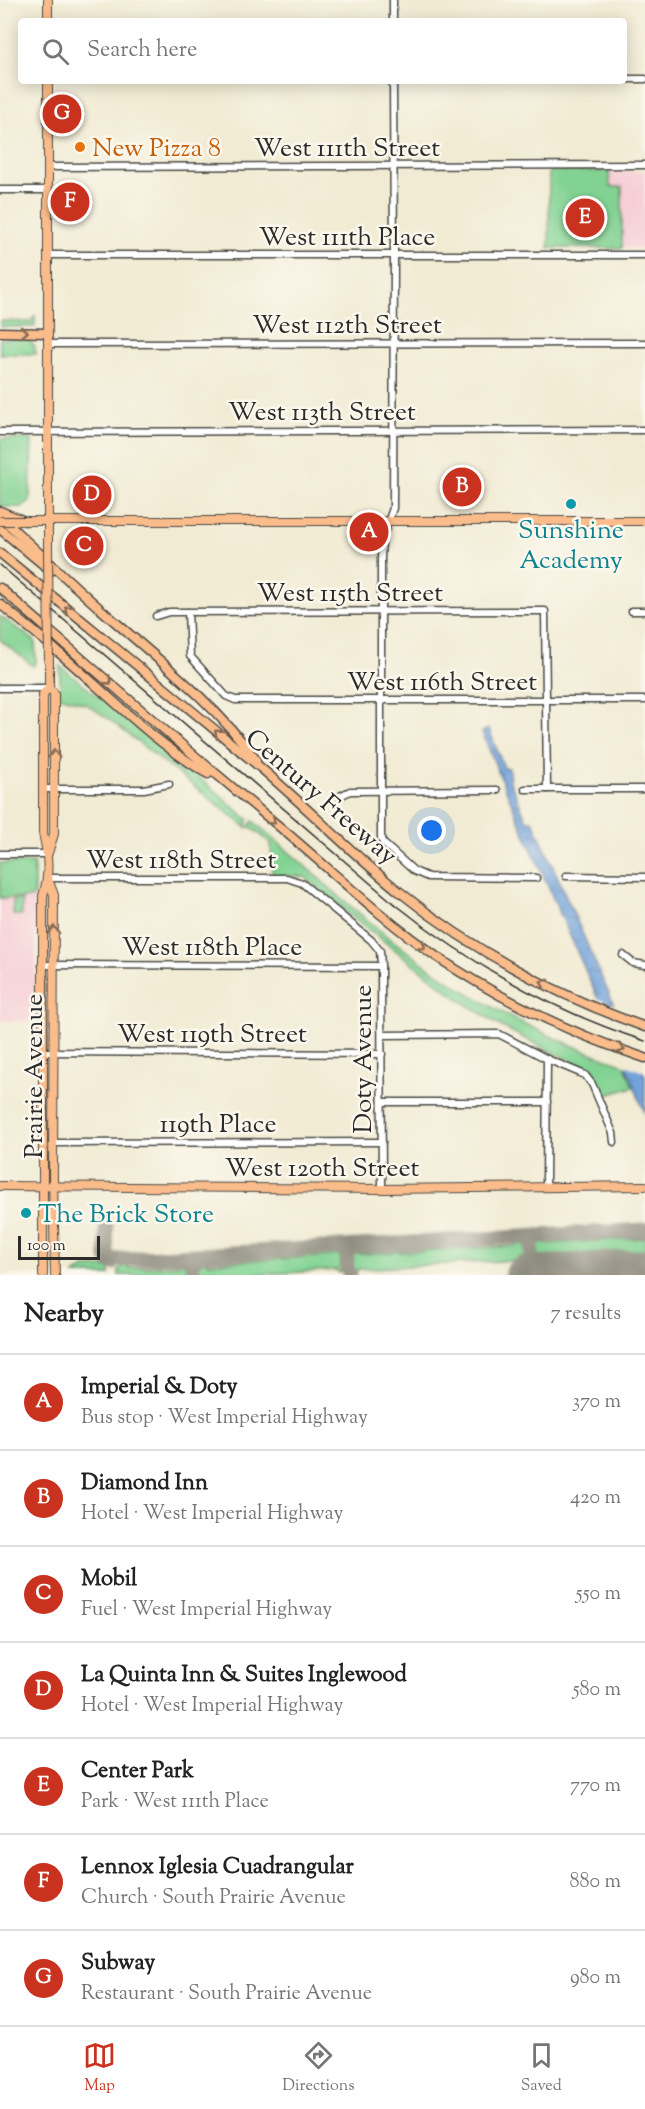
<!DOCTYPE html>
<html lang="en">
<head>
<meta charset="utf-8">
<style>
	body { margin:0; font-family:"Sorts Mill Goudy",serif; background:#f2f2f2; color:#222 }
	.scale { position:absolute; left:18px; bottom:15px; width:82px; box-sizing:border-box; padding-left:6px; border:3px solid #2b2b2b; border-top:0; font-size:16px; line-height:21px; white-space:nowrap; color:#2b2b2b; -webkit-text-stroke:4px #fbf7ec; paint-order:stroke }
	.you { position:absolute; left:432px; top:831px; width:21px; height:21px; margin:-15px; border:4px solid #fff; border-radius:50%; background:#1a73e8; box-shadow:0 0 0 9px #1a73e833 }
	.badge { display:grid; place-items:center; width:39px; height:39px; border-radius:50%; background:#c8321e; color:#fff; font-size:20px; font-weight:700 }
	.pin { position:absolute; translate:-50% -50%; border:3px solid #fff; box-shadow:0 2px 6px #0006 }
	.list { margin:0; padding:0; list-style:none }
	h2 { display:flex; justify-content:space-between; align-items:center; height:78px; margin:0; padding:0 24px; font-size:26px }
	h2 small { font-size:20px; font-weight:400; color:#767676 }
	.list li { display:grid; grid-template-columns:39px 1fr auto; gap:18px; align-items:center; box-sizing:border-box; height:96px; padding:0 24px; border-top:2px solid #e0e0e0 }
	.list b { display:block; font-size:22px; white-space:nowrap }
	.list p { margin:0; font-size:20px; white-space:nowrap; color:#767676 }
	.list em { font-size:20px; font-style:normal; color:#767676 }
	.icon { flex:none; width:33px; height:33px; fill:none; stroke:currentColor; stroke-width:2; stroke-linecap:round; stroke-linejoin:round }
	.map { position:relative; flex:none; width:645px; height:1275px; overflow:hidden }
	.search { position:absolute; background:#fff; box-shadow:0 3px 15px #0003; left:18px; right:18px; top:18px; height:66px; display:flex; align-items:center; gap:15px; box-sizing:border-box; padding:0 21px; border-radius:6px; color:#767676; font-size:22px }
	.sheet { height:750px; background:#fff }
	nav { display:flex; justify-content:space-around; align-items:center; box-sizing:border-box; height:84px; border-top:2px solid #e0e0e0; background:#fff; font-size:16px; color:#767676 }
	nav a { display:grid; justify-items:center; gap:3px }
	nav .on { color:#c8321e }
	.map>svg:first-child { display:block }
	.built { fill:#f6cfd6 }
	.green { fill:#82d393; stroke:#567f5f; stroke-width:1.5 }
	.water { fill:url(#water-ripples); stroke:#4d6682; stroke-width:1.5 }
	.pier { fill:#f1ebd3 }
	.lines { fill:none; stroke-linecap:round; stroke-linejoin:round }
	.taxiway { stroke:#8e8b7f; stroke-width:15 }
	.runway { stroke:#8e8b7f; stroke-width:38 }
	.minor-casing { stroke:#494844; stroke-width:9 }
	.major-casing { stroke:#494844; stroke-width:10 }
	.highway-casing { stroke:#494844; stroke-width:11 }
	.minor { stroke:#fff; stroke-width:6 }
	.major { stroke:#fabc8b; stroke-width:8 }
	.highway { stroke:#fabc8b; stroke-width:8 }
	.tram { stroke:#2b2b2b; stroke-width:1.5 }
	.major-bridge-casing { stroke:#494844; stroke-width:10; stroke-linecap:butt }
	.major-bridge { stroke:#fabc8b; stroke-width:8 }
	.oneway { stroke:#886c56 }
	.food-dot { fill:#e8710a; stroke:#fbf7ec; stroke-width:2 }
	.culture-dot { fill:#0f9aa8; stroke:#fbf7ec; stroke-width:2 }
	.labels { text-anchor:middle; stroke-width:5; stroke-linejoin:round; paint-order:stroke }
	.food-label { font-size:26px; fill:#c56008; stroke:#fbf7ec; text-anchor:start }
	.street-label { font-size:26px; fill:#2b2b2b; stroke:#fbf7ec }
	.culture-label { font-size:26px; fill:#0d838f; stroke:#fbf7ec }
</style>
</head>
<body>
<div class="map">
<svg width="645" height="1275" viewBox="0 0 645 1275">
	<defs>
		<pattern id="water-ripples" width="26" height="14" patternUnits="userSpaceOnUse" patternTransform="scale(1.5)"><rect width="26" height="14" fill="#6fa1da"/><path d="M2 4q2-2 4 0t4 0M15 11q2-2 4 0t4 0" fill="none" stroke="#5b83b1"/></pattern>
	</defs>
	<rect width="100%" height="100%" fill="#fbf7ec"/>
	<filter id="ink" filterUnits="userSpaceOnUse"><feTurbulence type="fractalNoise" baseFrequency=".0167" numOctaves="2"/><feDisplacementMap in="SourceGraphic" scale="12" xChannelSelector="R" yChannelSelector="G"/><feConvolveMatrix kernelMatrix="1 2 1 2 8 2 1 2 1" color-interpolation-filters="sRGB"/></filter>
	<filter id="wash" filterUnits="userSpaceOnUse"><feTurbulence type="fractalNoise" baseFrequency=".008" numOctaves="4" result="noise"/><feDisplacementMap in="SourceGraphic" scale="24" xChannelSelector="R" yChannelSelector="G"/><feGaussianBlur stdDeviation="1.35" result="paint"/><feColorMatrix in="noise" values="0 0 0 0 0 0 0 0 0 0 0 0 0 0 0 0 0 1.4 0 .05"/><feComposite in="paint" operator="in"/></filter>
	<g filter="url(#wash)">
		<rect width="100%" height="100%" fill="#f1ebd3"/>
		<g class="built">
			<polygon points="609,171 645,171 645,248 622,248 622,188 610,187"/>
			<polygon points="0,862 35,862 36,1021 0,1021"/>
		</g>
		<g class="green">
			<polygon points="549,171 609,171 610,187 622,187 622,248 549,248"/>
			<polygon points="35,316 35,327 0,327 0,321 31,322"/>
			<polygon points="0,339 28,339 35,347 36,354 0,354"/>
			<polygon points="0,439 32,439 30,501 21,507 0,507"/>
			<polygon points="0,616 35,641 36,663 33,666 0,640"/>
			<polygon points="60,666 183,764 249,820 247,822 247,828 110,720 86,704 60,696"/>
			<path d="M 253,821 C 301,861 346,905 396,943 C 464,996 543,1038 625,1065 L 633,1087 L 604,1096 L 590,1069 L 556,1054 L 502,1027 L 457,998 L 350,915 L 305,877 L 272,875 L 271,843 L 249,826 Z"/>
			<polygon points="0,863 32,863 34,865 34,895 31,898 0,898"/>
			<rect x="13" y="900" width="9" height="15"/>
			<polygon points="645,1238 645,1253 543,1259 542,1262 537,1257 537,1246 542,1242 546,1244"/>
			<polygon points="518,1243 522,1244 526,1247 527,1258 524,1263 521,1260 358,1269 357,1272 352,1268 353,1255 357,1252 360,1254 517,1246"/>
			<polygon points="333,1254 340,1255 342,1270 339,1273 337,1270 249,1275 198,1275 197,1266 202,1262 206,1261 207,1263 333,1256"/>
			<polygon points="181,1262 186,1266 187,1275 119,1275 119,1270 123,1266 128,1265 128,1268 177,1265 178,1263"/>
			<polygon points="105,1267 110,1269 110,1275 74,1275 84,1268"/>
		</g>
		<path class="water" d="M 489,729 L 504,768 L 509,768 L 510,782 L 527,821 L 532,820 L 534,823 L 645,1076 L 645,1114 C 596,985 533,861 482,732 Z"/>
		<polygon class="pier" points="593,997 617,1006 645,1072 622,1064"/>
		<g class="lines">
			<g class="taxiway">
				<polyline points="106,1224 107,1257 113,1263"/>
				<path d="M 538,1236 L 532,1240 C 531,1258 529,1271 549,1274"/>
				<polyline points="107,1257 111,1260 124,1259 645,1230"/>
				<polyline points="193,1275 192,1260 200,1255"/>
				<polyline points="350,1275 347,1267 347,1251 354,1247"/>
				<polyline points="520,1275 528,1271 532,1263"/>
			</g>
			<polyline class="runway" points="524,1275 645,1268"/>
		</g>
	</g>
	<g filter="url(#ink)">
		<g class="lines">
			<defs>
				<g id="minor">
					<polyline points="393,0 393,21"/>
					<polyline points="624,79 645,79"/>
					<polyline points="393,81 394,255 393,508 382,540 381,558 381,839 383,843 414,871 428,877 536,878"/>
					<polyline points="48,167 645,165"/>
					<polyline points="0,190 48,190"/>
					<polyline points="49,255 645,255"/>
					<polyline points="48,344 645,343"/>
					<polyline points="0,432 645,430"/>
					<polyline points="632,611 645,611"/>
					<polyline points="188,612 190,656 226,696 235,700 645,700"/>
					<polyline points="156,616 169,612 545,611 547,789"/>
					<polyline points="0,688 49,688"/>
					<polyline points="43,789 144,789 169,784"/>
					<polyline points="525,789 645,789"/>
					<polyline points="340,796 350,791 497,790"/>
					<polyline points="0,854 48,854"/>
					<polyline points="566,876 645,877"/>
					<polyline points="48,878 287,878 302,883 371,940 380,951 381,966 382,1189"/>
					<polyline points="623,955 633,963 645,965"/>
					<polyline points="42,965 381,966"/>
					<polyline points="382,1035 499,1034 547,1059 585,1075 592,1084 613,1133 614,1142"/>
					<polyline points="42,1052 382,1054"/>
					<polyline points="382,1102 547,1102"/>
					<polyline points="53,1143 382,1142"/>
					<polyline points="546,1187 547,1059"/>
				</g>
				<g id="major">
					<polyline points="48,0 48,21"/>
					<polyline points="48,81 48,549"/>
					<polyline points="26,521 645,521"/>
					<polyline points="48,853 54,834 54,693 49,688 49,668"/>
					<polyline points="48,879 54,895 53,1177 55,1275"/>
					<polyline points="0,1186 382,1189 645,1186"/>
					<path d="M 43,1275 L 43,896 C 50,873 48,855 43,833 L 43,694 L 49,688"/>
				</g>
				<g id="highway">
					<polyline points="0,332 48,333"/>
					<polyline points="0,511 25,521"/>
					<path d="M 0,517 C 36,549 69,582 105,613 C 157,659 215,703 256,760"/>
					<polyline points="0,529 51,571"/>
					<path d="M 0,553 C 87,625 175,696 262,769 C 309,809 352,854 400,892 C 473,951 558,996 645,1027"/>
					<path d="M 0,588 C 89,665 178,743 269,818 C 325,864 377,916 437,957 C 501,1000 572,1034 645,1058"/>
					<path d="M 0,604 C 24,623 48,643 71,663 C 115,702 158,745 208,774"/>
				</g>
			</defs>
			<use href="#minor" class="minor-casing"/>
			<use href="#major" class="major-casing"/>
			<use href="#highway" class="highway-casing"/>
			<use href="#minor" class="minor"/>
			<use href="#major" class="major"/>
			<use href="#highway" class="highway"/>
			<path class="tram" d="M 0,565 L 391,901 C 467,962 552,1011 645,1041"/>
			<defs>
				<g id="major-bridge">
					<polyline points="0,521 26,521"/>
					<polyline points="48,549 49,668"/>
				</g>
			</defs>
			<use href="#major-bridge" class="major-bridge-casing"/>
			<use href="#major-bridge" class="major-bridge"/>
		</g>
		<defs><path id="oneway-chevron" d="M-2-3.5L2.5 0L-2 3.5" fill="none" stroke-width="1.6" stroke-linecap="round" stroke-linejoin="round" transform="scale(1.5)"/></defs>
		<g class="oneway">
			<use href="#oneway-chevron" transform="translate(24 332)"/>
			<use href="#oneway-chevron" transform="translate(68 609) rotate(-140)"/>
			<use href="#oneway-chevron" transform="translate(108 681) rotate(41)"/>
			<use href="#oneway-chevron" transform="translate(218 733) rotate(-140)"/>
			<use href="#oneway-chevron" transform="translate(54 754) rotate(-91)"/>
			<use href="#oneway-chevron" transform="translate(272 821) rotate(40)"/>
			<use href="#oneway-chevron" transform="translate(54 930) rotate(-90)"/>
			<use href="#oneway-chevron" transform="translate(422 946) rotate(37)"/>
			<use href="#oneway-chevron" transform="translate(544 983) rotate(-153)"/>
			<use href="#oneway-chevron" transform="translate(621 1049) rotate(20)"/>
		</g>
	</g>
	<circle class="food-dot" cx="80" cy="147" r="6"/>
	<g class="culture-dot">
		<circle cx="571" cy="504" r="6"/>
		<circle cx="26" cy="1213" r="6"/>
	</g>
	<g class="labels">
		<g class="food-label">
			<text x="92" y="156">New Pizza 8</text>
		</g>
		<g class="street-label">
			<text x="347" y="156">West 111th Street</text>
			<text x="347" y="245">West 111th Place</text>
			<text x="347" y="333">West 112th Street</text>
			<text x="322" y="420">West 113th Street</text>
			<text x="350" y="601">West 115th Street</text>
			<text x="442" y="690">West 116th Street</text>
			<text transform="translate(322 796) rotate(41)" y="9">Century Freeway</text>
			<text x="181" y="868">West 118th Street</text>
			<text x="212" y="955">West 118th Place</text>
			<text x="212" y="1042">West 119th Street</text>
			<text transform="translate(362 1059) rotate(-90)" y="9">Doty Avenue</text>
			<text transform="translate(33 1076) rotate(-90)" y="9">Prairie Avenue</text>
			<text x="218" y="1132">119th Place</text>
			<text x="322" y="1176">West 120th Street</text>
		</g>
		<g class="culture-label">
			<text x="571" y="538">Sunshine<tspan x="571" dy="30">Academy</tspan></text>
			<text x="38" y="1222" text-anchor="start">The Brick Store</text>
		</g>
	</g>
</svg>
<div class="scale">100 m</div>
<div class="you"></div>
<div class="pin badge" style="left:369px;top:532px">A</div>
<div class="pin badge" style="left:462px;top:487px">B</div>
<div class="pin badge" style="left:84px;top:546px">C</div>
<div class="pin badge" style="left:92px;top:495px">D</div>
<div class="pin badge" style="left:585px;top:218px">E</div>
<div class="pin badge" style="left:70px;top:202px">F</div>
<div class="pin badge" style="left:62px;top:114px">G</div>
<div class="search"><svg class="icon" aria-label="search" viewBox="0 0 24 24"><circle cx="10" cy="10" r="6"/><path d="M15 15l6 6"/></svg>Search here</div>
</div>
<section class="sheet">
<h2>Nearby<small>7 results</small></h2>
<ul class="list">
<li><span class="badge">A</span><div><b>Imperial &amp; Doty</b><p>Bus stop · West Imperial Highway</p></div><em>370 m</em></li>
<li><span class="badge">B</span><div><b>Diamond Inn</b><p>Hotel · West Imperial Highway</p></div><em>420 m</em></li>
<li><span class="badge">C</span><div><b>Mobil</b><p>Fuel · West Imperial Highway</p></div><em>550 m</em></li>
<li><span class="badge">D</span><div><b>La Quinta Inn &amp; Suites Inglewood</b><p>Hotel · West Imperial Highway</p></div><em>580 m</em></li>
<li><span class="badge">E</span><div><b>Center Park</b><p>Park · West 111th Place</p></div><em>770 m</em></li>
<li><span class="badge">F</span><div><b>Lennox Iglesia Cuadrangular</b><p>Church · South Prairie Avenue</p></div><em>880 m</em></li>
<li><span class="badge">G</span><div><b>Subway</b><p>Restaurant · South Prairie Avenue</p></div><em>980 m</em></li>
</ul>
</section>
<nav>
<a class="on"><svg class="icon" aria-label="map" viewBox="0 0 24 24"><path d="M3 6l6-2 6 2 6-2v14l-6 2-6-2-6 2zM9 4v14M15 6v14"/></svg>Map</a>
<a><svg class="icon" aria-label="directions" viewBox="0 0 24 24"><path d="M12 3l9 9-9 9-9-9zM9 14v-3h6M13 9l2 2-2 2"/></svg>Directions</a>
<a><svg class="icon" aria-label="saved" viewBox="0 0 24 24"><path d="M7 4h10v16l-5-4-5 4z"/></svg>Saved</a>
</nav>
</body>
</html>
